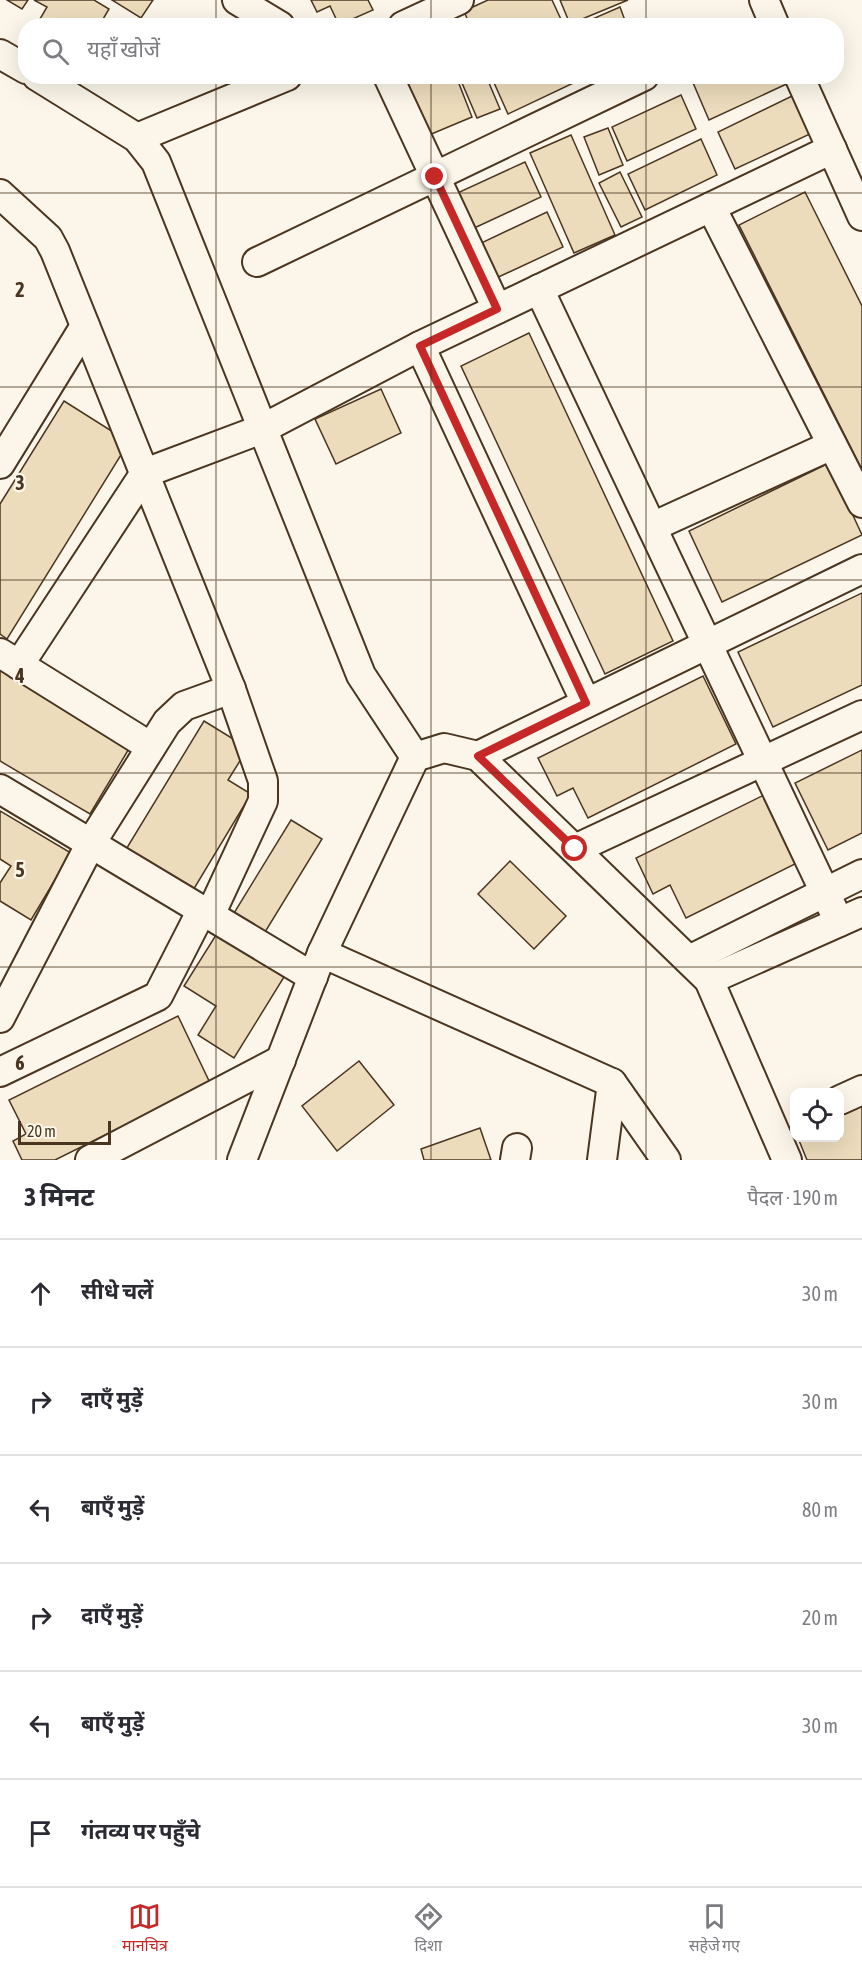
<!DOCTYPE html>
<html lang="hi">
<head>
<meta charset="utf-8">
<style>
	body { margin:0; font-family:"Asap Condensed","Noto Sans Devanagari",sans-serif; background:#f2f2f3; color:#2b2b33 }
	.controls { position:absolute; right:18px; bottom:18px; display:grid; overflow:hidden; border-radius:12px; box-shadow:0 6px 24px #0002 }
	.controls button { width:54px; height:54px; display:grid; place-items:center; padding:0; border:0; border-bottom:2px solid #e1e1e2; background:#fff; color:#2b2b33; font:30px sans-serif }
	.scale { position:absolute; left:18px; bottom:15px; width:93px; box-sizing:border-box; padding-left:6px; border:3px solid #4a3520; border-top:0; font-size:16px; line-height:21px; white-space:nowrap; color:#4a3520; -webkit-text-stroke:4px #fbf6e9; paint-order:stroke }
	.stop { position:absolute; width:18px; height:18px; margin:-14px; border:4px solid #c62828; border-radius:50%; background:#fff }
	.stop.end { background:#c62828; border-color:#fff; box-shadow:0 2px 6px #0008 }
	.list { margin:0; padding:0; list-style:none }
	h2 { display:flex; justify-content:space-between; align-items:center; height:78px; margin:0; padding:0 24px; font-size:26px }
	h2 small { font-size:20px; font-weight:400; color:#7c7c81 }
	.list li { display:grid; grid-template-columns:39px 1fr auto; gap:18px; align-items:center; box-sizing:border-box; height:108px; padding:0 24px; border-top:2px solid #e1e1e2 }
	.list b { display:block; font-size:22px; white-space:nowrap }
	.list em { font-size:20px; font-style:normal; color:#7c7c81 }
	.icon { flex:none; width:33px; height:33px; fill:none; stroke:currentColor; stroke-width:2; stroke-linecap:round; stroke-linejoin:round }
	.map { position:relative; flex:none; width:862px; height:1160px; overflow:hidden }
	.search { position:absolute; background:#fff; box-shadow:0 6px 24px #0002; left:18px; right:18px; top:18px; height:66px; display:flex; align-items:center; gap:15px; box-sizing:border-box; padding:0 21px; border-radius:24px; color:#7c7c81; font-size:22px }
	.sheet { height:726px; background:#fff }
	nav { display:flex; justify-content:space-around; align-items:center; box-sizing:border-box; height:84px; border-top:2px solid #e1e1e2; background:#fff; font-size:16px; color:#7c7c81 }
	nav a { display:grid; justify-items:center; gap:3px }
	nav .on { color:#c62828 }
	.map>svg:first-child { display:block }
	.building { fill:#ecdcbc; stroke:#4a3520; stroke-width:1.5 }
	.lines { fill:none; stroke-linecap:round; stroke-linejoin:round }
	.minor-casing { stroke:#4a3520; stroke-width:32 }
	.minor { stroke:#fbf6e9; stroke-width:28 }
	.route { stroke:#c62828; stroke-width:8 }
	.grid { fill:none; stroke:#4a3520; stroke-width:1.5; stroke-opacity:0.55 }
	.grid-label { font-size:20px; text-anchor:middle; font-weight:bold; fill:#4a3520; stroke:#fbf6e9; stroke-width:4.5; stroke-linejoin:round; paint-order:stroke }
</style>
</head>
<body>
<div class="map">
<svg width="862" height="1160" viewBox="0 0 862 1160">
	<rect width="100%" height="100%" fill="#fbf6e9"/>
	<g class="building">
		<polygon points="7,0 28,0 22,9"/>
		<polygon points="34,0 94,0 109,9 99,26 50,26 40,19 47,7"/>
		<polygon points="112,0 153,0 141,18"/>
		<polygon points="311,0 368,0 373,10 339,25 330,6 317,12"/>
		<polygon points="488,0 552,0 564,26 470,26 464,11"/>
		<polygon points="560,0 628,0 570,24"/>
		<polygon points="620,7 627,26 593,26 590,20"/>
		<polygon points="405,76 456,76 472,117 429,135"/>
		<polygon points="459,76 486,76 500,109 477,118"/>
		<polygon points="491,76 584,76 584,78 508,114"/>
		<polygon points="695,76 791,76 793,81 709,120 691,78"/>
		<polygon points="681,95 696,129 627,161 612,127"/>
		<polygon points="792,96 810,134 735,169 718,132"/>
		<polygon points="608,128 623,165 599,175 584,137"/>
		<polygon points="571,135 615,235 574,253 530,153"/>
		<polygon points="701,139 717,175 645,210 628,174"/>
		<polygon points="525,162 541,197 470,230 453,195"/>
		<polygon points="620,172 642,217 621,227 599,183"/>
		<polygon points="805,192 862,306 862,470 739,225"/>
		<polygon points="547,212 563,247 492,280 477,245"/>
		<polygon points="529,333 673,641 605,674 461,366"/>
		<polygon points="381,389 401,433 336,464 315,419"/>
		<polygon points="64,401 129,442 7,639 0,634 0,504"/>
		<polygon points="829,463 862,535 722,602 689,531"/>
		<polygon points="862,593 862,685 773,727 738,652"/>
		<polygon points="0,670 130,747 90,814 0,761"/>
		<polygon points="703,676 736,744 588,818 573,788 557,796 538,758"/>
		<polygon points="204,721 248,748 228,780 251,794 192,892 125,851"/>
		<polygon points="862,750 862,833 828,850 795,783"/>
		<polygon points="766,794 799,862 686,918 670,885 653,894 636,858"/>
		<polygon points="0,811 71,853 31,920 0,901 0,883 11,866 0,859"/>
		<polygon points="291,820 322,839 262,937 231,918"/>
		<polygon points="510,861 566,916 534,949 478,894"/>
		<polygon points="216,935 284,977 234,1058 198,1035 216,1006 184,986"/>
		<polygon points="178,1016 210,1083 55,1160 22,1160 13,1141 26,1134 9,1100"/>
		<polygon points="359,1061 394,1105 337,1151 302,1106"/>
		<polygon points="862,1103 862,1160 807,1160 798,1138 840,1138 840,1113"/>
		<polygon points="480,1128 491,1160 424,1160 421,1149"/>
	</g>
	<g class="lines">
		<defs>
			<g id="minor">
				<polyline points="237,0 280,26"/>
				<polyline points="764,0 775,26"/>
				<polyline points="403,26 459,0"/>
				<polyline points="0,54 26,69"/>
				<polyline points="37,76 137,138 156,162 361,675 415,757"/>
				<polyline points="388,76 497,309"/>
				<polyline points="799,76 862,216"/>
				<polyline points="137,138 287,76"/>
				<polyline points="0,194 48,238 55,251 231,689 263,781 263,801 210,915"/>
				<polyline points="711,207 862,503"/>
				<polyline points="257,262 644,76"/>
				<polyline points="539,289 839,922"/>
				<polyline points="420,346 586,703"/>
				<polyline points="0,464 85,326"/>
				<polyline points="652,527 832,445"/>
				<polyline points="0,653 151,747"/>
				<polyline points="19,665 145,473 262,429 420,346 832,149"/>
				<polyline points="478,756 862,569"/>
				<polyline points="0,789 313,977"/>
				<polyline points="575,849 862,715"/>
				<polyline points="322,953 612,1083 666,1160"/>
				<polyline points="689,960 862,874"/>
				<polyline points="709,980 862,912"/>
				<polyline points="0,1018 91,843 167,722 184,706 231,689"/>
				<polyline points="0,1072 158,996 202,910"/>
				<polyline points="840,1100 862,1090"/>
				<polyline points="90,1160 281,1060"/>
				<polyline points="242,1160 322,953 415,757 444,748 478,756 709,980 787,1160"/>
				<polyline points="515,1160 517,1148"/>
				<polyline points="602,1160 612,1083"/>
			</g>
		</defs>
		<use href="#minor" class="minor-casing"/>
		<use href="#minor" class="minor"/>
	</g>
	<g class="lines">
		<polyline class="route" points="435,177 497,309 420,346 586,703 478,756 575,849"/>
	</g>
	<path class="grid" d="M 216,0 L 216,26M 431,0 L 431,26M 646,0 L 646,26M 216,76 L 216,1160M 431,76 L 431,1160M 646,76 L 646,1160M 0,193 L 862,193M 0,387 L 862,387M 0,580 L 862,580M 0,773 L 862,773M 0,967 L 862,967"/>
	<g class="grid-label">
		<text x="20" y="297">2</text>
		<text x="20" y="490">3</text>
		<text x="20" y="683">4</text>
		<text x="20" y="877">5</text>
		<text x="20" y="1070">6</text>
	</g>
</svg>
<div class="controls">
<button><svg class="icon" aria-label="locate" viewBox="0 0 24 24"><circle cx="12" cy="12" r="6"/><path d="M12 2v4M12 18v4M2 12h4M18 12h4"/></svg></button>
</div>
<div class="scale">20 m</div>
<div class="stop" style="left:575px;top:849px"></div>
<div class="stop end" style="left:435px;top:177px"></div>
<div class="search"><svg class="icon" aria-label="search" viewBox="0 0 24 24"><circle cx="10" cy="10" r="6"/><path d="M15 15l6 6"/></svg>यहाँ खोजें</div>
</div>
<section class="sheet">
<h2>3 मिनट<small>पैदल · 190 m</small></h2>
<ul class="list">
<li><svg class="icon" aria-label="ahead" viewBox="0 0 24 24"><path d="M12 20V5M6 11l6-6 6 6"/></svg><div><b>सीधे चलें</b></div><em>30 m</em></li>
<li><svg class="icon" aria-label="right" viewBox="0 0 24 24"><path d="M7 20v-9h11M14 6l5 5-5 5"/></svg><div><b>दाएँ मुड़ें</b></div><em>30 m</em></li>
<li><svg class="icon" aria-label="left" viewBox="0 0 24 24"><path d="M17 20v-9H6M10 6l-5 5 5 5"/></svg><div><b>बाएँ मुड़ें</b></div><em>80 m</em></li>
<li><svg class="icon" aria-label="right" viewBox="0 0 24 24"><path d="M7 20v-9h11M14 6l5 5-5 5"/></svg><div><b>दाएँ मुड़ें</b></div><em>20 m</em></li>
<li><svg class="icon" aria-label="left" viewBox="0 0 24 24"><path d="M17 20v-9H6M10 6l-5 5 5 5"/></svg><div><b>बाएँ मुड़ें</b></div><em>30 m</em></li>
<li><svg class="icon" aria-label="arrive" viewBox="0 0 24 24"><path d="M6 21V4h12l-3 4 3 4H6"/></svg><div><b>गंतव्य पर पहुँचे</b></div></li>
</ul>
</section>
<nav>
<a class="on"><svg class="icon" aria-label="map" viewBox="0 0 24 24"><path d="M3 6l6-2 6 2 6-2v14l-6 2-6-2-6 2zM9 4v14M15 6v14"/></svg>मानचित्र</a>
<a><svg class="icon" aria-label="directions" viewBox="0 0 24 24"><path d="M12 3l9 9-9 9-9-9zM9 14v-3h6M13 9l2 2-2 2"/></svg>दिशा</a>
<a><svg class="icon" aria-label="saved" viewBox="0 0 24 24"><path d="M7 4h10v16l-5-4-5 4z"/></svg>सहेजे गए</a>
</nav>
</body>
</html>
